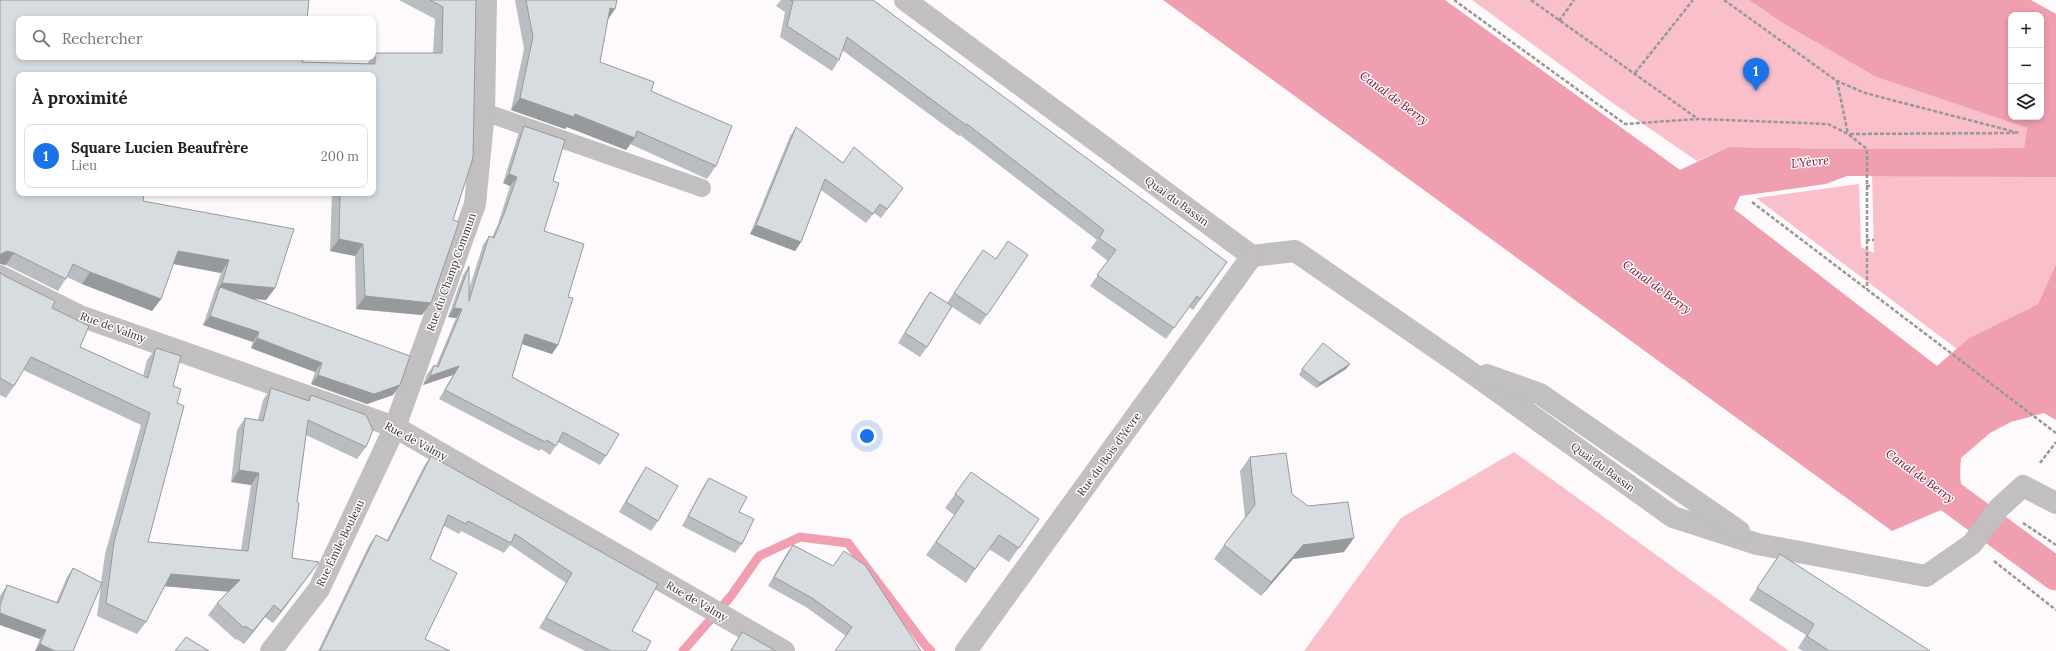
<!DOCTYPE html>
<html lang="fr">
<head>
<meta charset="utf-8">
<style>
	body { margin:0; font-family:Lora,serif; background:#f2f2f2; color:#202124 }
	.controls { position:absolute; right:12px; top:12px; display:grid; overflow:hidden; border-radius:8px; box-shadow:0 2px 6px #0003 }
	.controls button { width:36px; height:36px; display:grid; place-items:center; padding:0; border:0; border-bottom:1px solid #e0e0e0; background:#fff; color:#202124; font:20px sans-serif }
	.you { position:absolute; left:867px; top:436px; width:14px; height:14px; margin:-10px; border:3px solid #fff; border-radius:50%; background:#1a73e8; box-shadow:0 0 0 6px #1a73e833 }
	.badge { display:grid; place-items:center; width:26px; height:26px; border-radius:50%; background:#1a73e8; color:#fff; font-size:13px; font-weight:700 }
	.pin { position:absolute; translate:-50% -33px; filter:drop-shadow(0 1px 2px #0008) }
	.pin::after { content:''; position:absolute; top:21px; width:14px; height:12px; background:inherit; clip-path:polygon(0 0,100% 0,50% 100%) }
	.list { margin:0; padding:0; list-style:none }
	h2 { display:flex; justify-content:space-between; align-items:center; height:52px; margin:0; padding:0 16px; font-size:17px }
	h2 small { font-size:13px; font-weight:400; color:#757577 }
	.list li { display:grid; grid-template-columns:26px 1fr auto; gap:12px; align-items:center; box-sizing:border-box; height:64px; margin:0 8px 8px; padding:0 8px; border:1px solid #e0e0e0; border-radius:8px }
	.list b { display:block; font-size:15px; white-space:nowrap }
	.list p { margin:0; font-size:13px; white-space:nowrap; color:#757577 }
	.list em { font-size:13px; font-style:normal; color:#757577 }
	.icon { flex:none; width:22px; height:22px; fill:none; stroke:currentColor; stroke-width:2; stroke-linecap:round; stroke-linejoin:round }
	.map { position:relative; flex:none; width:2056px; height:651px; overflow:hidden }
	.search { position:absolute; background:#fff; box-shadow:0 2px 6px #0003; left:16px; top:16px; width:360px; height:44px; display:flex; align-items:center; gap:10px; box-sizing:border-box; padding:0 14px; border-radius:8px; color:#757577; font-size:15px }
	.panel { position:absolute; background:#fff; box-shadow:0 2px 6px #0003; left:16px; top:72px; width:360px; height:124px; border-radius:8px }
	.map>svg:first-child { display:block }
	.green { fill:#f9c0cb }
	.water { fill:#ef9faf; fill-rule:evenodd }
	.lines { fill:none; stroke-linecap:round; stroke-linejoin:round }
	.stream { stroke:#ef9faf; stroke-width:9 }
	.canal { stroke:#ef9faf; stroke-width:33 }
	.path { stroke:#9a9798; stroke-width:2.5; stroke-dasharray:4 2; stroke-linecap:butt }
	.lane { stroke:#c2bfc0; stroke-width:18 }
	.street { stroke:#c2bfc0; stroke-width:22 }
	.wall { fill:#b9bdc1 }
	.shaded-wall { fill:#969a9d }
	.building { fill:#d7dce0; stroke:#969a9d }
	.labels { text-anchor:middle; stroke-width:3; stroke-linejoin:round; paint-order:stroke }
	.street-label { font-size:11px; fill:#373435; stroke:#fefafb }
	.water-label { font-size:12px; font-style:italic; fill:#6e1031; stroke:#fefafb }
</style>
</head>
<body>
<div class="map">
<svg width="2056" height="651" viewBox="0 0 2056 651">
	<rect width="100%" height="100%" fill="#fefafb"/>
	<g class="green">
		<polygon points="1472,0 1749,0 1781,22 1876,77 2027,128 2024,148 1843,149 1728,147 1697,161 1614,104"/>
		<polygon points="1872,175 2056,177 2056,264 2038,304 1969,338 1957,349 1756,198 1859,184 1861,247 1874,253"/>
		<polygon points="1514,452 1789,651 1304,651 1401,518"/>
	</g>
	<path class="water" d="M 1163,0 L 1445,0 L 1680,170 L 1728,147 L 1843,149 L 2024,148 L 2027,128 L 1876,77 L 1781,22 L 1749,0 L 2031,0 L 2056,14 L 2056,177 L 1847,176 L 1826,184 L 1740,196 L 1734,209 L 1937,366 L 1969,338 L 2038,304 L 2056,264 L 2056,420 L 2044,413 L 2011,422 L 1990,433 L 1961,458 C 1959,485 1959,490 1981,508 L 1972,520 L 1948,507 L 1892,531 ZM 2011,15 L 2041,15 L 2041,117 L 2011,117 Z"/>
	<g class="lines">
		<polyline class="stream" points="683,651 731,596 759,556 800,537 848,543 925,645 931,651"/>
		<polyline class="canal" points="1940,489 2056,574"/>
		<g class="path">
			<polyline points="1454,0 1625,124 1698,119 1828,124 1848,134 1867,149 1867,289"/>
			<polyline points="1531,0 1698,119"/>
			<polyline points="1724,0 1837,81 1865,93 2019,133"/>
			<polyline points="1559,21 1574,0"/>
			<polyline points="1635,73 1693,0"/>
			<polyline points="1837,81 1848,134"/>
			<polyline points="1850,134 2015,133"/>
			<polyline points="1866,186 1872,186"/>
			<polyline points="1752,202 2056,433"/>
			<polyline points="1866,240 1874,240"/>
			<polyline points="2040,463 2056,442"/>
			<polyline points="2023,523 2056,545"/>
			<polyline points="1994,561 2056,610"/>
		</g>
		<polyline class="lane" points="484,112 702,188"/>
		<g class="street">
			<polyline points="905,0 1252,256 1295,251 1462,366 1673,517 1757,544 1926,576 1972,544 1999,508 2023,486 2056,503"/>
			<polyline points="0,276 80,316 395,427 784,651"/>
			<polyline points="1487,375 1540,394 1739,531"/>
			<polyline points="271,651 319,589 395,427 475,204 484,112 486,0"/>
			<polyline points="966,651 1252,256"/>
		</g>
	</g>
	<g class="wall">
		<polygon points="0,0 302,62 367,64 372,57 373,57 373,56 375,53 433,53 435,19 399,0 476,0 422,315 356,309 355,256 330,251 332,193 373,193 373,75 19,75 143,201 275,288 266,300 254,299 400,385 393,395 367,404 311,384 315,372 251,348 253,342 203,325 221,273 173,264 161,299 152,311 82,284 67,277 58,291 6,265 0,264"/>
		<polygon points="515,0 617,0 607,20 600,62 651,91 716,166 707,179 630,144 626,150 567,127 565,129 511,110 524,49"/>
		<polygon points="781,0 873,0 1227,262 1193,310 1189,307 1166,339 1090,286 1108,261 1091,248 1097,240 960,135 959,136 842,50 839,60 832,71 780,37 785,12 776,6"/>
		<polygon points="524,126 553,181 544,231 568,297 558,345 552,354 522,344 512,377 606,456 600,465 558,442 550,455 541,449 539,451 439,399 453,375 423,385 427,374 434,365 436,366 456,318 448,317 463,275 469,266 469,289 483,245 489,236 492,237 498,224 510,186 503,183 518,135"/>
		<polygon points="796,127 843,163 897,197 881,218 874,213 866,223 821,190 801,242 795,251 750,234 790,136"/>
		<polygon points="1008,241 1028,255 980,325 952,307 927,347 920,357 898,343 923,302 930,292 947,303 976,260 996,258"/>
		<polygon points="0,272 3,275 52,308 80,347 143,376 147,360 156,348 173,386 177,403 148,542 241,550 251,485 231,482 237,430 245,418 258,420 263,400 271,388 308,400 311,395 366,447 357,459 306,435 297,502 292,558 319,562 273,623 265,617 244,644 237,639 236,640 208,615 217,603 228,591 164,586 146,622 137,634 97,616 101,585 73,651 35,651 40,639 0,625 0,596 7,585 56,603 67,577 73,568 101,583 105,554 141,425 23,370 14,386 6,398 0,395"/>
		<polygon points="1302,369 1346,369 1316,388 1299,375"/>
		<polygon points="431,456 658,584 632,631 646,651 585,651 539,628 566,583 510,545 504,553 461,531 459,534 444,526 430,559 425,639 450,651 318,651 369,545 376,535 387,540 424,466"/>
		<polygon points="1250,457 1292,494 1344,552 1293,559 1261,596 1214,559 1224,545 1245,518 1240,471"/>
		<polygon points="646,467 658,521 651,531 619,512 639,478"/>
		<polygon points="971,472 1039,519 1009,562 989,549 966,583 926,555 954,515 945,508"/>
		<polygon points="709,478 739,512 742,544 735,553 682,526 703,487"/>
		<polygon points="793,545 921,651 846,636 806,607 768,586 787,553"/>
		<polygon points="1780,554 1930,651 1803,651 1798,648 1806,635 1749,600"/>
		<polygon points="742,632 776,651 730,651"/>
	</g>
	<g class="shaded-wall">
		<polygon points="610,8 615,9 607,21"/>
		<polygon points="520,98 575,114 635,138 626,150 567,127 565,129 511,110"/>
		<polygon points="509,174 517,177 510,186 503,183"/>
		<polygon points="756,225 801,242 795,251 750,234"/>
		<polygon points="339,239 363,244 355,256 330,251"/>
		<polygon points="7,251 14,253 6,265 0,264 0,255 1,254"/>
		<polygon points="178,251 229,260 221,273 169,263"/>
		<polygon points="90,272 161,299 152,311 82,284"/>
		<polygon points="222,283 275,288 266,300 217,295 220,287 213,295"/>
		<polygon points="365,296 431,303 422,315 356,309"/>
		<polygon points="454,308 462,309 456,318 448,317"/>
		<polygon points="210,316 259,332 253,342 203,325"/>
		<polygon points="525,334 558,345 552,354 519,343"/>
		<polygon points="257,338 322,363 315,372 251,348"/>
		<polygon points="1350,364 1346,369 1316,388 1320,383"/>
		<polygon points="459,366 453,375 423,385 430,376"/>
		<polygon points="318,375 400,385 393,395 367,404 311,384"/>
		<polygon points="239,470 259,473 251,485 231,482"/>
		<polygon points="1354,538 1344,552 1293,559 1261,596 1271,582 1303,545"/>
		<polygon points="319,562 310,574 273,623 281,611"/>
		<polygon points="171,574 240,580 231,592 162,586"/>
		<polygon points="274,605 265,617 244,644 253,631"/>
		<polygon points="0,613 46,630 40,639 0,625"/>
		<polygon points="40,644 55,651 35,651"/>
	</g>
	<g class="building">
		<polygon points="0,0 309,0 307,19 19,19 19,57 303,57 302,62 375,64 375,53 442,53 443,7 430,0 476,0 473,158 453,220 459,222 431,303 365,296 363,244 339,239 340,193 373,193 373,75 345,75 345,72 344,75 19,75 19,193 144,193 143,201 294,229 275,288 222,283 229,260 178,251 161,299 90,272 73,264 66,279 14,253 7,251 1,254 0,255"/>
		<polygon points="526,0 617,0 615,9 610,8 600,62 654,82 651,91 732,126 716,166 637,131 635,138 575,114 574,117 520,98 533,37"/>
		<polygon points="790,0 873,0 1227,262 1200,299 1197,296 1174,328 1097,275 1116,250 1099,238 1104,230 967,124 966,125 847,37 839,60 787,26 793,1"/>
		<polygon points="524,126 565,140 553,181 559,183 544,231 584,244 568,297 573,298 558,345 525,334 512,377 619,434 606,456 563,432 556,446 547,440 545,442 445,390 459,366 430,376 434,365 438,367 462,309 454,308 469,266 469,301 489,236 494,238 504,214 517,177 509,174"/>
		<polygon points="796,127 843,163 854,147 903,188 887,209 880,204 873,214 825,179 801,242 756,225"/>
		<polygon points="1008,241 1028,255 987,315 954,293 983,250 996,259"/>
		<polygon points="0,272 3,275 55,301 52,308 89,326 80,347 148,378 156,348 181,356 173,386 181,389 177,403 184,406 148,542 248,551 259,473 239,470 245,418 263,421 271,388 309,401 311,395 366,415 373,430 366,447 308,420 297,502 299,503 292,558 319,562 281,611 274,605 253,631 245,626 244,628 217,603 240,580 171,574 146,622 106,603 114,542 150,413 31,357 14,386 0,378"/>
		<polygon points="220,287 410,356 400,385 374,394 318,375 322,363 257,338 259,332 210,316"/>
		<polygon points="930,292 952,306 927,347 905,333"/>
		<polygon points="1323,343 1350,364 1320,383 1302,369"/>
		<polygon points="1286,453 1292,494 1308,506 1348,502 1354,538 1303,545 1271,582 1224,545 1255,505 1250,457"/>
		<polygon points="431,456 658,584 632,631 651,641 646,651 611,651 546,618 572,573 515,534 511,543 468,521 466,524 448,515 430,559 457,573 425,639 450,651 320,651 376,535 388,541"/>
		<polygon points="646,467 678,486 658,521 626,502"/>
		<polygon points="971,472 1039,519 1019,548 999,535 975,569 936,542 964,501 955,494"/>
		<polygon points="709,478 747,497 739,512 754,519 742,544 688,516"/>
		<polygon points="793,545 833,566 844,551 865,565 921,651 835,651 852,627 812,598 774,577"/>
		<polygon points="1780,554 1930,651 1829,651 1807,636 1814,624 1757,588"/>
		<polygon points="73,568 102,583 73,651 55,651 40,644 46,630 0,613 0,605 7,585 58,603"/>
		<polygon points="742,632 776,651 731,651"/>
		<polygon points="186,637 209,651 175,651"/>
	</g>
	<g class="labels">
		<g class="street-label">
			<text transform="translate(1177 201) rotate(36)" y="4">Quai du Bassin</text>
			<text transform="translate(451 272) rotate(-70)" y="4">Rue du Champ Commun</text>
			<text transform="translate(113 327) rotate(20)" y="4">Rue de Valmy</text>
			<text transform="translate(416 441) rotate(28)" y="4">Rue de Valmy</text>
			<text transform="translate(1109 454) rotate(-54)" y="4">Rue du Bois d'Yèvre</text>
			<text transform="translate(1603 467) rotate(36)" y="4">Quai du Bassin</text>
			<text transform="translate(340 543) rotate(-64)" y="4">Rue Émile Bouleau</text>
			<text transform="translate(697 601) rotate(30)" y="4">Rue de Valmy</text>
		</g>
		<g class="water-label">
			<text transform="translate(1394 98) rotate(36)" y="4">Canal de Berry</text>
			<text transform="translate(1810 162) rotate(-5)" y="4">L'Yèvre</text>
			<text transform="translate(1657 287) rotate(36)" y="4">Canal de Berry</text>
			<text transform="translate(1920 476) rotate(36)" y="4">Canal de Berry</text>
		</g>
	</g>
</svg>
<div class="controls">
<button>+</button>
<button>−</button>
<button><svg class="icon" aria-label="layers" viewBox="0 0 24 24"><path d="M12 4l9 5-9 5-9-5zM3 14l9 5 9-5"/></svg></button>
</div>
<div class="you"></div>
<div class="pin badge" style="left:1756px;top:91px">1</div>
<div class="search"><svg class="icon" aria-label="search" viewBox="0 0 24 24"><circle cx="10" cy="10" r="6"/><path d="M15 15l6 6"/></svg>Rechercher</div>
<section class="panel">
<h2>À proximité<small></small></h2>
<ul class="list">
<li><span class="badge">1</span><div><b>Square Lucien Beaufrère</b><p>Lieu</p></div><em>200 m</em></li>
</ul>
</section>
</div>
</body>
</html>
